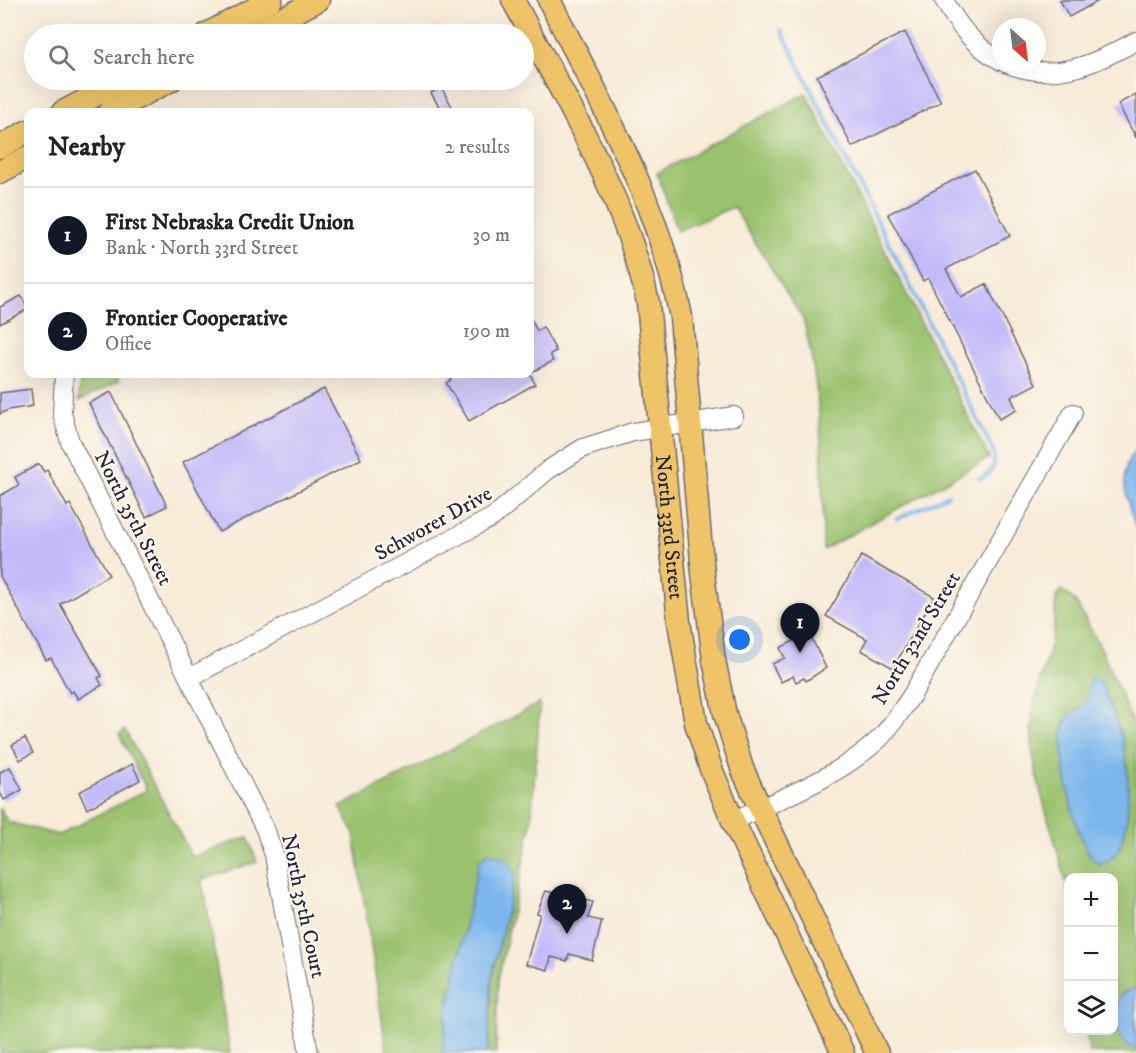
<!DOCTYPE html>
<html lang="en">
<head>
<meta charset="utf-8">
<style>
	body { margin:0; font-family:"IM FELL DW Pica",serif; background:#f6f6f6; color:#222 }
	.controls { position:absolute; right:18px; bottom:18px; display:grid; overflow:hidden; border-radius:12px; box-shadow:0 6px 24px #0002 }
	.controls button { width:54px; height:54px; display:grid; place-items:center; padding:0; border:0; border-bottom:2px solid #e0e0e0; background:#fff; color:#222; font:30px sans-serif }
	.compass { position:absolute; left:992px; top:18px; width:54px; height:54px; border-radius:50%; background:#fff; box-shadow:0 6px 24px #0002; rotate:152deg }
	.you { position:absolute; left:740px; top:640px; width:21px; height:21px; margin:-15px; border:4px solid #fff; border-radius:50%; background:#1a73e8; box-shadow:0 0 0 9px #1a73e833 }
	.badge { display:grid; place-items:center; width:39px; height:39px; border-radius:50%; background:#111827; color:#fff; font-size:20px; font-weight:700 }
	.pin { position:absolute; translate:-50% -50px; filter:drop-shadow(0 2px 3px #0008) }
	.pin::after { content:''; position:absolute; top:32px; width:21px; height:18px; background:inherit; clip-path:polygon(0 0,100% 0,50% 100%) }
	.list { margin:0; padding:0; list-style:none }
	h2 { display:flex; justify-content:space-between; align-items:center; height:78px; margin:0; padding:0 24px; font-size:26px }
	h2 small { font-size:20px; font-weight:400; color:#767676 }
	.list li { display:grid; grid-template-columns:39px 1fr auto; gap:18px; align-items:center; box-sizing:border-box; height:96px; padding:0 24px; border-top:2px solid #e0e0e0 }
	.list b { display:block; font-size:22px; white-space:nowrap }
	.list p { margin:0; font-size:20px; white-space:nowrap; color:#767676 }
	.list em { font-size:20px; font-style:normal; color:#767676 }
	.icon { flex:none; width:33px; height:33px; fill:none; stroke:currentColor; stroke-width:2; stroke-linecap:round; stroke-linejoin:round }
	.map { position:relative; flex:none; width:1136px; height:1053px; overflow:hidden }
	.search { position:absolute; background:#fff; box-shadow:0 6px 24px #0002; left:24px; top:24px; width:510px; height:66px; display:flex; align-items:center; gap:15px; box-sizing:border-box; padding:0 21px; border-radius:33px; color:#767676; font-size:22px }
	.panel { position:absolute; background:#fff; box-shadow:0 6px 24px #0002; left:24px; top:108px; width:510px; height:270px; border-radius:12px }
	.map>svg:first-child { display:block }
	.green { fill:#9ac16d; stroke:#5e7254; stroke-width:1.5 }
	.water { fill:#7cb6ed; stroke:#4f6c94; stroke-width:1.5 }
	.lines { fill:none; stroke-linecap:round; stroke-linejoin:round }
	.stream { stroke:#7cb6ed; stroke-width:4 }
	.building { fill:#c3bafa }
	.minor-casing { stroke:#6d6872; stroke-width:20 }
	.major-casing { stroke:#6d6872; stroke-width:25 }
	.minor { stroke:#fff; stroke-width:18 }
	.major { stroke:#efc469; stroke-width:22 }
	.labels { text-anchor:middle; stroke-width:4.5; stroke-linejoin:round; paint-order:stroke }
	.street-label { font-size:21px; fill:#22223b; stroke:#fbf7ec }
</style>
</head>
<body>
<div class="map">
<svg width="1136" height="1053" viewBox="0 0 1136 1053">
	<rect width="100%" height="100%" fill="#fbf7ec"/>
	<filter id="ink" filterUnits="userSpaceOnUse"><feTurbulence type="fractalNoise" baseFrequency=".0167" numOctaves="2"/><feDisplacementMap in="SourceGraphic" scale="12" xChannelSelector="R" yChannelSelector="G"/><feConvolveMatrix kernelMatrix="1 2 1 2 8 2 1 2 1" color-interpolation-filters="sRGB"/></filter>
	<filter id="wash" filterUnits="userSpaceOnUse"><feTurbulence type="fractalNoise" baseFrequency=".008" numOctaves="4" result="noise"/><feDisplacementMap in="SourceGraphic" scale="24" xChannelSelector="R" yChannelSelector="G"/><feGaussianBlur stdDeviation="1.35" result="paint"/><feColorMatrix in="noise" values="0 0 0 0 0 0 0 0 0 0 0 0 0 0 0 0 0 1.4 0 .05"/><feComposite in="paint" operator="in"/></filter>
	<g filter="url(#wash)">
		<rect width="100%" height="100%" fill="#f8ebd8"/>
		<g class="green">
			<path d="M 806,93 L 989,458 L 823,550 C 823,474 823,394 803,319 L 733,207 L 677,231 L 657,173 Z"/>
			<polygon points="80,374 115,374 119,381 79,401"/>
			<path d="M 1062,590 L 1075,601 L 1101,648 L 1136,731 L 1136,1053 L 1089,1053 L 1086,1031 L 1114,1030 L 1114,878 L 1068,878 L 1068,893 C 1058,838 1027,774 1032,718 C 1035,691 1046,665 1052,638 C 1055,625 1055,610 1056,597 Z"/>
			<polygon points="540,703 531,825 498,980 496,1053 387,1053 354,833 340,807"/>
			<polygon points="125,730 192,857 248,837 257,862 201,880 206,900 230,1053 0,1053 0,808 8,822 59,835 147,790 119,734"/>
		</g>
		<g class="water">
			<path d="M 1136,449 L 1136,529 C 1128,501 1114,473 1136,449 Z"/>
			<path d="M 1092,678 L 1101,681 C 1107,702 1118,722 1123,743 C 1130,771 1136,859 1099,864 C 1075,851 1056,750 1065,723 C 1068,713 1082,710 1086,700 C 1090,693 1087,685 1092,678 Z"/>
			<path d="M 488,853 C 501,855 514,862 515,876 L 492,977 L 488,1053 L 442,1053 L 447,1012 L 479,861 Z"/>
			<path d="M 1136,988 L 1136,1050 C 1112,1040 1112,1013 1122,993 Z"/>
		</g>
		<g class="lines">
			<g class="stream">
				<path d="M 781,30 L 992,448 C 997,463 994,473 980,479"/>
				<polyline points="897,519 948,495"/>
			</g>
		</g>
		<g id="blocks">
			<g class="building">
				<polygon points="1060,0 1100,0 1069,17"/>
				<polygon points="905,32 941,102 852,147 817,76"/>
				<polygon points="441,87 455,112 442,112 431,93"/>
				<polygon points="1136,94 1136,138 1118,104"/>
				<polygon points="975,169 1010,236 946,269 961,297 986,284 1036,384 1011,397 1017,410 999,419 928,278 923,281 888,214"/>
				<polygon points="21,296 28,309 0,324 0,307"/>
				<polygon points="530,317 537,331 543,327 556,351 550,354 553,361 530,373"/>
				<polygon points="447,374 530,374 535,384 469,421 446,383 451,380"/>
				<polygon points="31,389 33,406 8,410 0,414 0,393"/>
				<polygon points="324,389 361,459 219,532 183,462"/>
				<polygon points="111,392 167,506 146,517 89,403"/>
				<polygon points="39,464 44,472 47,470 67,506 70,504 109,575 60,604 102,676 98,678 102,685 78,699 73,691 70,693 51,658 46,660 0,576 0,496 19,485 15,477"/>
				<polygon points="861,556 934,597 893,668 861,650 867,639 826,616"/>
				<polygon points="809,633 826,668 806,681 804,678 796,682 793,676 781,682 772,664 785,658 780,648"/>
				<polygon points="25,738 33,753 20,760 12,745"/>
				<polygon points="132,764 140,780 87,809 79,792"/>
				<polygon points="10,767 22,790 4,800 0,792 0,772"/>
				<polygon points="546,891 593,902 588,918 602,921 592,960 569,954 567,961 551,957 548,970 526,964 540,914 537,913"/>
			</g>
		</g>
	</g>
	<g filter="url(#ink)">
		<use href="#blocks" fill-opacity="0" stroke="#6d6872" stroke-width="1.5"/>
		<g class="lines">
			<defs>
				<g id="minor">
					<path d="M 944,0 C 959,27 974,46 1001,61"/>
					<path d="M 1005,63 C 1054,83 1093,65 1136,41"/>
					<polyline points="64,374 62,413 70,442 265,829 274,855 309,1053"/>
					<polyline points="189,678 493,517 548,470 583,448 633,432 734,416"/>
					<path d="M 733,821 C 782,798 838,777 878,740 C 891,727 901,711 912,695 L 1073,413"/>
				</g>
				<g id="major">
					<path id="s1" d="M 513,0 C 564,98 625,194 648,303 L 679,622 L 696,723 L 711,769 L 733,821 L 843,1053"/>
					<path d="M 549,0 C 601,102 659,204 681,317 L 703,573 L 714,660 L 725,714 L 742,768 L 760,808 L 877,1053"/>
					<polyline points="207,34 271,0"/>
					<polyline points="254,34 318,0"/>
					<polyline points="63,112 124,80"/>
					<polyline points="110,112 171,80"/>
					<polyline points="0,147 28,131"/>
					<polyline points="0,172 28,157"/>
				</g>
			</defs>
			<use href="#minor" class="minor-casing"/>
			<use href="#major" class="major-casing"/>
			<use href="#minor" class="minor"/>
			<use href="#major" class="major"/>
		</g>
	</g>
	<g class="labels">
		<g class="street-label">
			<text transform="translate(134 518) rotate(63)" y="7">North 35th Street</text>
			<text transform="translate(433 523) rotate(-29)" y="7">Schworer Drive</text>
			<text dy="7" stroke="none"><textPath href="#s1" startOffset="558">North 33rd Street</textPath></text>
			<text transform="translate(916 638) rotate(-59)" y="7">North 32nd Street</text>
			<text transform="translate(304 906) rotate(78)" y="7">North 35th Court</text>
		</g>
	</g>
</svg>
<div class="controls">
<button>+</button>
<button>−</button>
<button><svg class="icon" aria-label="layers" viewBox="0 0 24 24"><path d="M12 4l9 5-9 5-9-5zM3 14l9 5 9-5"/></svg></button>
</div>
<svg class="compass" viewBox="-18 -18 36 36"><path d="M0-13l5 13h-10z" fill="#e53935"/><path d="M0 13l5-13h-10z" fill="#767676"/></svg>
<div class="you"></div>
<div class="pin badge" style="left:800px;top:653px">1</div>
<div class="pin badge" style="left:567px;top:934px">2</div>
<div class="search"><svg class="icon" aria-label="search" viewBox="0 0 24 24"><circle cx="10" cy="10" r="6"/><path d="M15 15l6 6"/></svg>Search here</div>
<section class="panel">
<h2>Nearby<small>2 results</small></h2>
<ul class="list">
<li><span class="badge">1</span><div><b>First Nebraska Credit Union</b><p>Bank · North 33rd Street</p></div><em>30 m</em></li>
<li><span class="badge">2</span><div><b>Frontier Cooperative</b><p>Office</p></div><em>190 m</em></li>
</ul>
</section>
</div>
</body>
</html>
